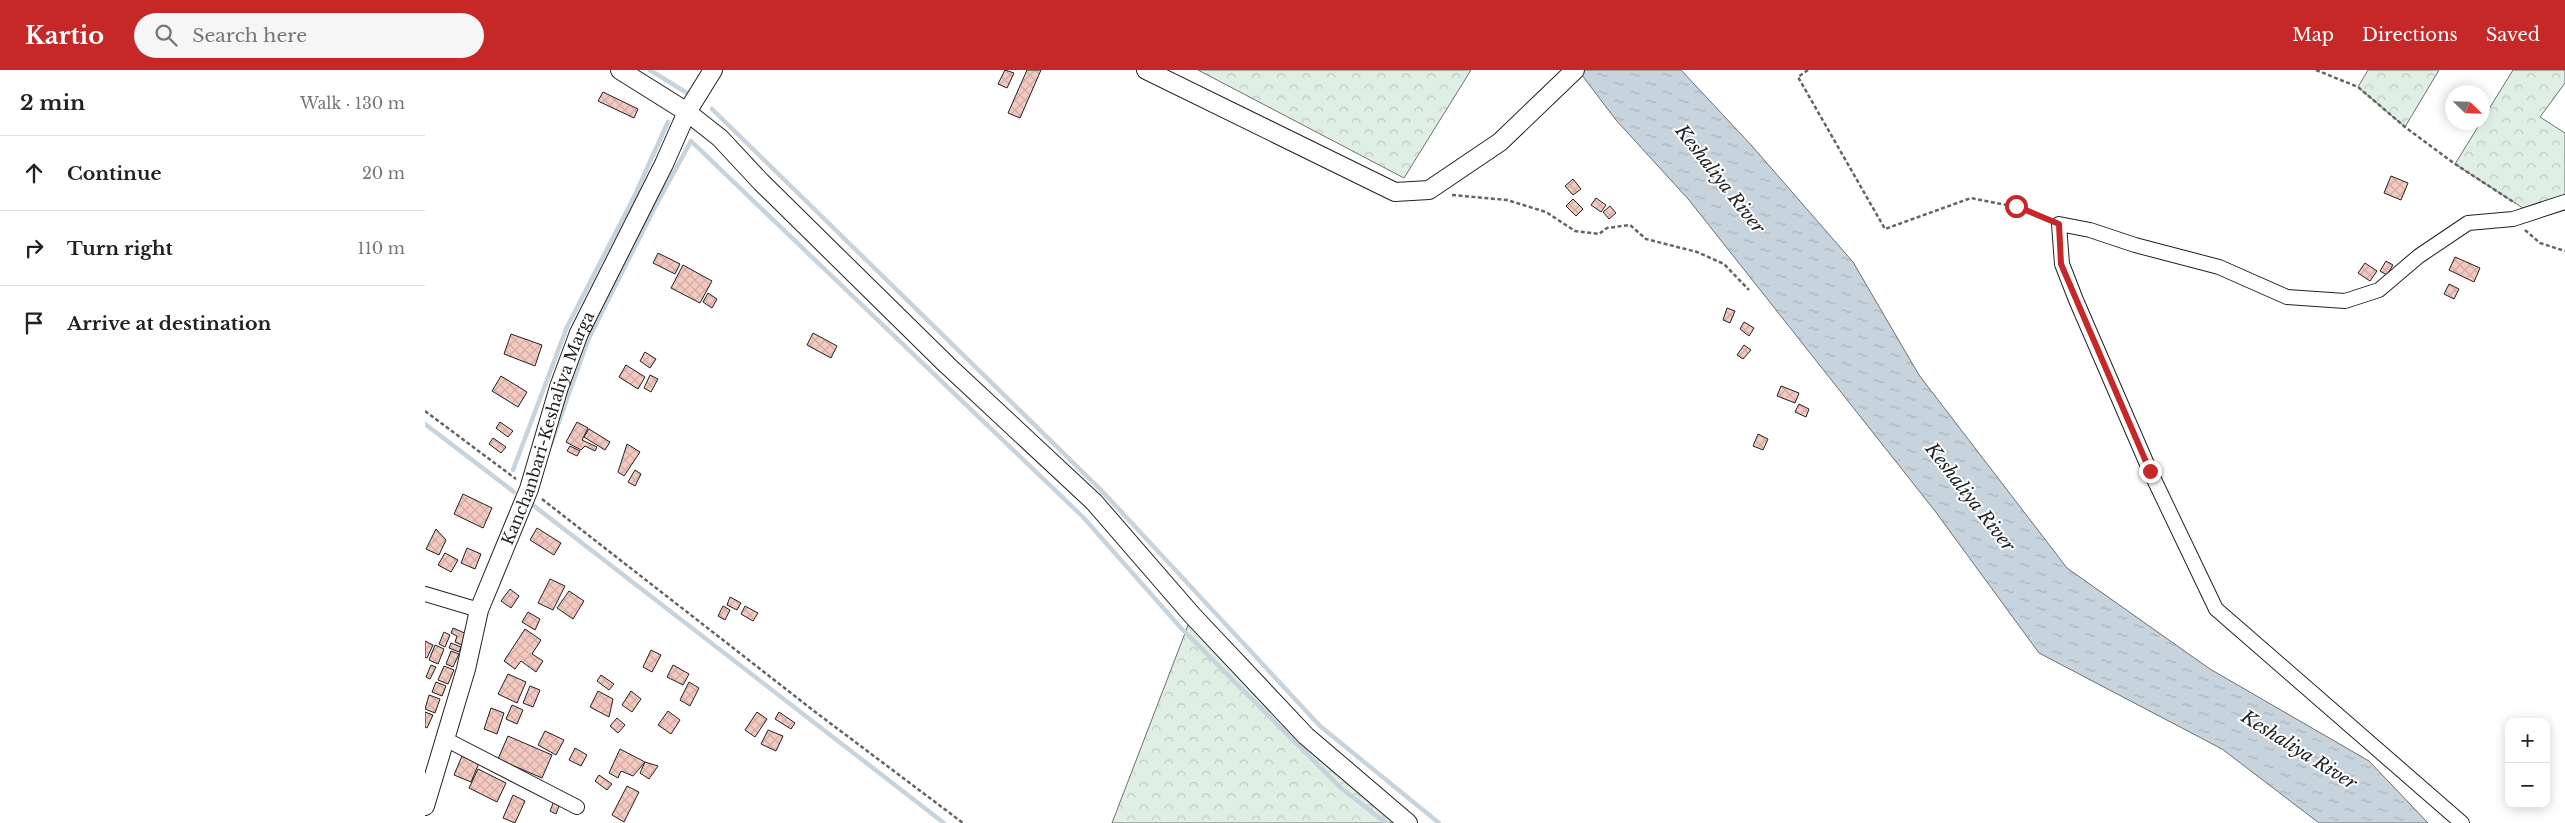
<!DOCTYPE html>
<html lang="en">
<head>
<meta charset="utf-8">
<style>
	body { margin:0; font-family:"Libre Baskerville",serif; background:#f6f6f6; color:#222 }
	.controls { position:absolute; right:15px; bottom:15px; display:grid; overflow:hidden; border-radius:10px; box-shadow:0 2px 12px #0003 }
	.controls button { width:45px; height:45px; display:grid; place-items:center; padding:0; border:0; border-bottom:1px solid #e0e0e0; background:#fff; color:#222; font:25px sans-serif }
	.compass { position:absolute; left:2020px; top:15px; width:45px; height:45px; border-radius:50%; background:#fff; box-shadow:0 2px 12px #0003; rotate:113deg }
	.stop { position:absolute; width:15px; height:15px; margin:-11px; border:4px solid #c62828; border-radius:50%; background:#fff }
	.stop.end { background:#c62828; border-color:#fff; box-shadow:0 1px 5px #0008 }
	.list { margin:0; padding:0; list-style:none }
	h2 { display:flex; justify-content:space-between; align-items:center; height:65px; margin:0; padding:0 20px; font-size:21px }
	h2 small { font-size:16px; font-weight:400; color:#767676 }
	.list li { display:grid; grid-template-columns:32px 1fr auto; gap:15px; align-items:center; box-sizing:border-box; height:75px; padding:0 20px; border-top:1px solid #e0e0e0 }
	.list b { display:block; font-size:19px; white-space:nowrap }
	.list em { font-size:16px; font-style:normal; color:#767676 }
	.icon { flex:none; width:28px; height:28px; fill:none; stroke:currentColor; stroke-width:2; stroke-linecap:round; stroke-linejoin:round }
	.map { position:relative; flex:none; width:2140px; height:753px; overflow:hidden }
	header { display:flex; align-items:center; gap:30px; box-sizing:border-box; height:70px; padding:0 25px; background:#c62828; color:#fff }
	header strong { font-size:24px }
	nav { display:flex; gap:28px; margin-inline-start:auto; font-size:18px }
	.search { width:350px; height:45px; background:#f6f6f6; display:flex; align-items:center; gap:12px; box-sizing:border-box; padding:0 18px; border-radius:28px; color:#767676; font-size:19px }
	main { display:flex }
	aside { flex:1; background:#fff }
	.map>svg:first-child { display:block }
	.forest { fill:url(#forest-crowns); stroke:#6f6f6f }
	.water { fill:url(#water-ripples); stroke:#6f6f6f }
	.lines { fill:none; stroke-linecap:round; stroke-linejoin:round }
	.stream { stroke:#c7d3dd; stroke-width:4.5 }
	.building { fill:url(#building-cross-hatch); stroke:#222 }
	.minor-casing { stroke:#222; stroke-width:16 }
	.tertiary-casing { stroke:#222; stroke-width:20 }
	.path { stroke:#646464; stroke-width:2.5; stroke-dasharray:4 2.5; stroke-linecap:butt }
	.minor { stroke:#fff; stroke-width:14 }
	.tertiary { stroke:#fff; stroke-width:18 }
	.route { stroke:#c62828; stroke-width:6 }
	.labels { text-anchor:middle; stroke-width:4; stroke-linejoin:round; paint-order:stroke }
	.street-label { font-size:16px; fill:#222; stroke:#fff }
	.water-label { font-size:18px; font-style:italic; fill:#222; stroke:#fff }
</style>
</head>
<body>
<header>
<strong>Kartio</strong>
<div class="search"><svg class="icon" aria-label="search" viewBox="0 0 24 24"><circle cx="10" cy="10" r="6"/><path d="M15 15l6 6"/></svg>Search here</div>
<nav><a>Map</a><a>Directions</a><a>Saved</a></nav>
</header>
<main>
<aside>
<h2>2 min<small>Walk · 130 m</small></h2>
<ul class="list">
<li><svg class="icon" aria-label="ahead" viewBox="0 0 24 24"><path d="M12 20V5M6 11l6-6 6 6"/></svg><div><b>Continue</b></div><em>20 m</em></li>
<li><svg class="icon" aria-label="right" viewBox="0 0 24 24"><path d="M7 20v-9h11M14 6l5 5-5 5"/></svg><div><b>Turn right</b></div><em>110 m</em></li>
<li><svg class="icon" aria-label="arrive" viewBox="0 0 24 24"><path d="M6 21V4h12l-3 4 3 4H6"/></svg><div><b>Arrive at destination</b></div></li>
</ul>
</aside>
<div class="map">
<svg width="2140" height="753" viewBox="0 0 2140 753">
	<defs>
		<pattern id="forest-crowns" width="20" height="18" patternUnits="userSpaceOnUse" patternTransform="scale(1.25)"><rect width="20" height="18" fill="#e0efe3"/><path d="M2 6a3 3 0 1 1 6 0M12 15a3 3 0 1 1 6 0" fill="none" stroke="#c0cdc2"/></pattern>
		<pattern id="water-ripples" width="26" height="14" patternUnits="userSpaceOnUse" patternTransform="scale(1.25)"><rect width="26" height="14" fill="#c7d3dd"/><path d="M2 4q2-2 4 0t4 0M15 11q2-2 4 0t4 0" fill="none" stroke="#abb5bd"/></pattern>
		<pattern id="building-cross-hatch" width="8" height="8" patternUnits="userSpaceOnUse" patternTransform="scale(1.25)"><rect width="8" height="8" fill="#f3c9c0"/><path d="M0 0l8 8M0 8l8-8" fill="none" stroke="#d0aca5"/></pattern>
	</defs>
	<rect width="100%" height="100%" fill="#fff"/>
	<g class="forest">
		<polygon points="773,0 1046,0 979,108"/>
		<polygon points="1943,0 2014,0 1980,57 1933,17"/>
		<polygon points="2088,0 2140,0 2140,13 2115,47 2140,63 2140,132 2107,144 2030,94"/>
		<polygon points="767,545 983,753 687,753"/>
	</g>
	<polygon class="water" points="1153,0 1256,0 1327,76 1428,192 1494,305 1642,498 1785,599 1944,691 2003,753 1894,753 1797,679 1614,583 1510,441 1264,130 1191,50"/>
	<g class="lines">
		<g class="stream">
			<polyline points="225,0 262,23"/>
			<polyline points="287,39 677,421 895,656 1014,753"/>
			<polyline points="0,354 89,422"/>
			<polyline points="126,374 163,270 229,139 266,71 658,447 756,558 916,718 961,753"/>
			<polyline points="88,400 142,257 209,127 243,52"/>
			<polyline points="104,432 519,753"/>
		</g>
	</g>
	<g class="building">
		<polygon points="580,0 589,3 582,18 573,14"/>
		<polygon points="602,0 616,0 595,48 583,43"/>
		<polygon points="178,22 213,39 209,48 173,31"/>
		<polygon points="1966,106 1983,113 1976,130 1959,123"/>
		<polygon points="1148,109 1156,119 1148,125 1140,116"/>
		<polygon points="1171,128 1181,135 1176,142 1166,135"/>
		<polygon points="1148,129 1158,139 1151,146 1141,136"/>
		<polygon points="1185,136 1191,143 1184,149 1178,142"/>
		<polygon points="233,183 255,194 250,204 228,193"/>
		<polygon points="2030,187 2055,198 2049,212 2024,200"/>
		<polygon points="1961,191 1968,195 1962,205 1955,201"/>
		<polygon points="1940,193 1952,201 1945,211 1933,203"/>
		<polygon points="258,195 287,211 275,233 246,218"/>
		<polygon points="2024,214 2034,219 2029,229 2019,224"/>
		<polygon points="283,223 292,229 287,238 278,232"/>
		<polygon points="1302,238 1310,241 1305,253 1298,250"/>
		<polygon points="1319,252 1329,258 1324,266 1315,259"/>
		<polygon points="388,263 412,276 406,288 382,275"/>
		<polygon points="86,264 117,275 110,296 79,284"/>
		<polygon points="1319,275 1326,280 1318,289 1312,285"/>
		<polygon points="220,282 231,289 225,298 215,291"/>
		<polygon points="201,295 220,307 213,319 194,307"/>
		<polygon points="225,305 233,309 226,322 219,318"/>
		<polygon points="76,306 102,322 93,337 67,321"/>
		<polygon points="1356,316 1374,323 1370,333 1352,326"/>
		<polygon points="1374,334 1384,339 1381,347 1370,342"/>
		<polygon points="75,352 88,361 83,367 71,358"/>
		<polygon points="152,352 163,358 157,370 172,377 170,381 160,376 156,380 141,372"/>
		<polygon points="164,359 185,372 180,380 159,367"/>
		<polygon points="1333,364 1343,369 1338,380 1328,376"/>
		<polygon points="68,368 81,377 76,383 64,374"/>
		<polygon points="202,374 215,382 199,406 193,402"/>
		<polygon points="145,376 155,381 152,386 142,381"/>
		<polygon points="210,400 216,404 210,416 203,412"/>
		<polygon points="38,424 67,438 58,458 29,444"/>
		<polygon points="112,458 136,473 129,485 105,470"/>
		<polygon points="11,459 21,470 14,485 1,479"/>
		<polygon points="42,478 56,484 50,499 36,493"/>
		<polygon points="20,483 33,490 26,502 13,495"/>
		<polygon points="125,509 140,516 128,540 113,533"/>
		<polygon points="85,519 94,526 86,538 76,531"/>
		<polygon points="144,521 159,531 148,549 132,538"/>
		<polygon points="305,527 316,533 312,540 302,535"/>
		<polygon points="298,536 305,540 300,550 293,546"/>
		<polygon points="320,536 333,543 328,551 316,544"/>
		<polygon points="103,542 115,549 110,560 97,552"/>
		<polygon points="28,558 42,564 37,575 30,572 32,566 26,563"/>
		<polygon points="100,559 116,570 107,584 118,591 111,602 96,591 90,599 79,591"/>
		<polygon points="19,562 25,565 20,577 14,574"/>
		<polygon points="0,571 8,575 2,588 0,587"/>
		<polygon points="26,573 36,577 34,582 24,578"/>
		<polygon points="10,575 19,579 13,594 4,590"/>
		<polygon points="226,580 236,585 227,602 218,597"/>
		<polygon points="26,581 34,584 28,597 21,594"/>
		<polygon points="6,595 11,597 5,609 1,607"/>
		<polygon points="248,595 264,604 258,615 242,607"/>
		<polygon points="19,596 29,600 23,614 13,610"/>
		<polygon points="83,604 101,612 92,633 73,624"/>
		<polygon points="176,605 189,614 184,620 172,611"/>
		<polygon points="11,612 21,616 17,626 7,622"/>
		<polygon points="264,612 274,618 265,636 255,630"/>
		<polygon points="105,616 115,620 108,637 98,633"/>
		<polygon points="173,621 188,629 184,647 165,637"/>
		<polygon points="206,621 216,629 207,642 197,635"/>
		<polygon points="4,625 15,629 10,643 0,639"/>
		<polygon points="87,635 98,640 92,654 81,649"/>
		<polygon points="66,638 79,643 72,664 59,659"/>
		<polygon points="243,641 255,650 246,664 233,655"/>
		<polygon points="0,642 8,645 2,658 0,657"/>
		<polygon points="332,642 342,649 330,667 320,660"/>
		<polygon points="354,642 370,653 366,659 350,649"/>
		<polygon points="192,648 200,655 193,663 185,656"/>
		<polygon points="343,660 358,666 351,681 336,674"/>
		<polygon points="120,661 139,670 131,685 113,675"/>
		<polygon points="83,666 127,685 117,708 73,689"/>
		<polygon points="150,678 162,685 156,696 144,690"/>
		<polygon points="195,679 220,692 208,706 196,701 193,708 184,703"/>
		<polygon points="37,686 54,693 46,712 29,705"/>
		<polygon points="220,692 233,696 224,709 215,703"/>
		<polygon points="53,699 81,713 72,732 44,718"/>
		<polygon points="174,705 187,714 182,720 170,711"/>
		<polygon points="202,716 214,722 199,752 187,745"/>
		<polygon points="88,725 100,731 90,753 78,748"/>
		<polygon points="129,731 135,734 131,744 125,741"/>
	</g>
	<g class="lines">
		<defs>
			<g id="minor">
				<polyline points="0,524 54,540"/>
				<polyline points="20,669 152,737"/>
				<polyline points="2037,753 1791,539 1725,401 1651,230 1637,194 1634,154 1665,160 1710,175 1794,197 1862,227 1920,231 1954,220 1994,186 2043,153 2088,149 2140,132"/>
			</g>
			<g id="tertiary">
				<polyline points="195,0 262,42 295,68 336,112 522,295 669,432 767,545 881,666 983,753"/>
				<polyline points="721,0 970,122 1004,120 1075,72 1150,0"/>
				<path id="s1" d="M 0,736 L 41,599 L 54,540 L 104,419 L 134,317 L 154,263 L 239,94 L 262,42 L 288,0"/>
			</g>
		</defs>
		<use href="#minor" class="minor-casing"/>
		<use href="#tertiary" class="tertiary-casing"/>
		<g class="path">
			<polyline points="1383,0 1373,7 1460,159 1546,128 1591,137 1621,148"/>
			<polyline points="1891,0 1933,17 1980,57 2030,94 2090,133"/>
			<polyline points="1027,125 1082,130 1121,142 1150,161 1174,164 1182,158 1205,155 1221,169 1272,182 1299,194 1324,220"/>
			<polyline points="2100,160 2115,173 2140,181"/>
			<polyline points="0,341 91,409"/>
			<polyline points="117,429 389,641 538,753"/>
		</g>
		<use href="#minor" class="minor"/>
		<use href="#tertiary" class="tertiary"/>
	</g>
	<g class="lines">
		<polyline class="route" points="1591,136 1634,154 1636,194 1725,401"/>
	</g>
	<g class="labels">
		<g class="street-label">
			<text dy="6" stroke="none"><textPath href="#s1" startOffset="398">Kanchanbari-Keshaliya Marga</textPath></text>
		</g>
		<g class="water-label">
			<text transform="translate(1295 109) rotate(52)" y="6">Keshaliya River</text>
			<text transform="translate(1545 427) rotate(52)" y="6">Keshaliya River</text>
			<text transform="translate(1874 680) rotate(32)" y="6">Keshaliya River</text>
		</g>
	</g>
</svg>
<div class="controls">
<button>+</button>
<button>−</button>
</div>
<svg class="compass" viewBox="-18 -18 36 36"><path d="M0-13l5 13h-10z" fill="#e53935"/><path d="M0 13l5-13h-10z" fill="#767676"/></svg>
<div class="stop" style="left:1591px;top:136px"></div>
<div class="stop end" style="left:1725px;top:401px"></div>
</div>
</main>
</body>
</html>
